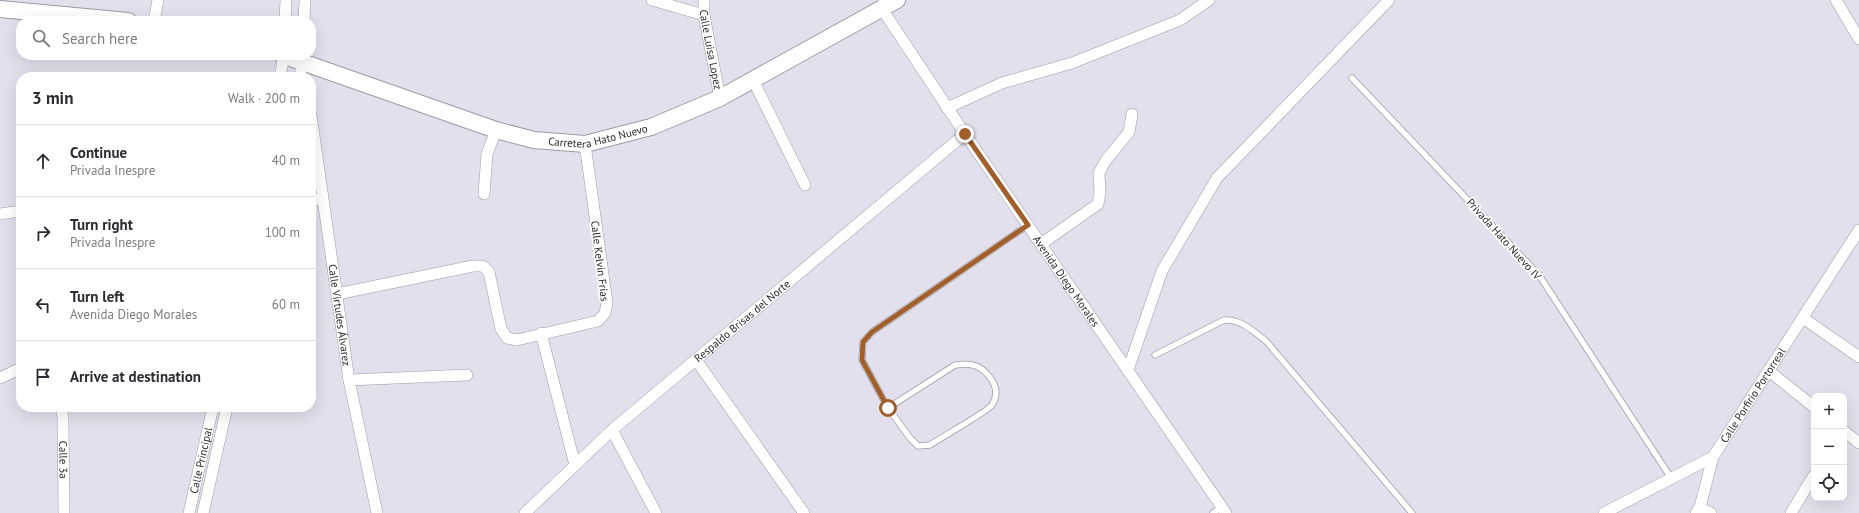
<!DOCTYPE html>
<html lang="en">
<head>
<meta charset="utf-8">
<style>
	body { margin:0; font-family:"PT Sans",sans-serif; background:#f2f2f3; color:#2b2b33 }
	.controls { position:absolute; right:12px; bottom:12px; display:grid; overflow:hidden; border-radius:8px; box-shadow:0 4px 16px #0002 }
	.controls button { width:36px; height:36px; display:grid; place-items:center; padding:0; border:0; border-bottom:1px solid #e1e1e2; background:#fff; color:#2b2b33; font:20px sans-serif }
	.stop { position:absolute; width:12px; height:12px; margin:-9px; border:3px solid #a15f2c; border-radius:50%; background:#fff }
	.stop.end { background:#a15f2c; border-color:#fff; box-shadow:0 1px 4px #0008 }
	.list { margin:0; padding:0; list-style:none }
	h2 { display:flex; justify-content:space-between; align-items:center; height:52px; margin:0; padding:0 16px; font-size:17px }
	h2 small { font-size:13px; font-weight:400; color:#7c7c81 }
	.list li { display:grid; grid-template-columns:26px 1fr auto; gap:12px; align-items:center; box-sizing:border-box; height:72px; padding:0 16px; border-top:1px solid #e1e1e2 }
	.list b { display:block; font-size:15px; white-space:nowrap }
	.list p { margin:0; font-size:13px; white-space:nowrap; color:#7c7c81 }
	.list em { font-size:13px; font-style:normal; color:#7c7c81 }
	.icon { flex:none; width:22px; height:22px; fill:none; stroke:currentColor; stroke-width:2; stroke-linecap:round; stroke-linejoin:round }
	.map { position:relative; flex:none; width:1859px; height:513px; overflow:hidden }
	.search { position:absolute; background:#fff; box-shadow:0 4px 16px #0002; left:16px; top:16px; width:300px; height:44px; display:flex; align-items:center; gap:10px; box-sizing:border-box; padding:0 14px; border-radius:16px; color:#7c7c81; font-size:15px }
	.panel { position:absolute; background:#fff; box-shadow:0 4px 16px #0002; left:16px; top:72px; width:300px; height:340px; border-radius:16px }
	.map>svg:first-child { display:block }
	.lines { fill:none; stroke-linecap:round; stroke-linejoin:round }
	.service-casing { stroke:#9d9ba6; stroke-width:7 }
	.minor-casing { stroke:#9d9ba6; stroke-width:12 }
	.secondary-casing { stroke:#9d9ba6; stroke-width:18 }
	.service { stroke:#fff; stroke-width:5.5 }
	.minor { stroke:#fff; stroke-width:11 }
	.secondary { stroke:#fff; stroke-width:16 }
	.route { stroke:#a15f2c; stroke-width:5 }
	.labels { text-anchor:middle; stroke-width:3.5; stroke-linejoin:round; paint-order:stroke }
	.street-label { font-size:11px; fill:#29282d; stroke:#fff }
</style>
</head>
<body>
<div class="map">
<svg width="1859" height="513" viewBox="0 0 1859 513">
	<rect width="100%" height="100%" fill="#e2e0ec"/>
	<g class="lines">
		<defs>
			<g id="service">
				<polyline points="1352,78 1539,275 1671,478"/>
				<path d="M 1155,355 L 1224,320 C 1241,319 1253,331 1266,341 L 1412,513"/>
				<path d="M 888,408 L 955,365 C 969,363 979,364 988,375 C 996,384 999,394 992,405 C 987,412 940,438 930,445 L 918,446 L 910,438 L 888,408 L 862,360 L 863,342 L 872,332 L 1028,225"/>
				<polyline points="1213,513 1222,507"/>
			</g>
			<g id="minor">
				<polyline points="652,0 704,15"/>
				<path id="s1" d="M 704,0 L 704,15 L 720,98"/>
				<polyline points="1836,0 1859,39"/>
				<path id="s2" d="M 884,2 L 882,9 L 965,134 L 1226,513"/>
				<polyline points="154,21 158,0"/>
				<polyline points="285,21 286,0"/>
				<polyline points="304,21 305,0"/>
				<polyline points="280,77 284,55"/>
				<polyline points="300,77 303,56"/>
				<polyline points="753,80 805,185"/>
				<polyline points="947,108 1002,83 1072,63 1180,20 1209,0"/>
				<path id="s3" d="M 311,115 L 349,380 L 377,513"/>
				<polyline points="484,194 487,154 496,130"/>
				<polyline points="311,198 323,201"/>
				<polyline points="0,214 21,211"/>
				<polyline points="1041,244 1098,204 1100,193 1099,173 1106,160 1129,132 1132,114"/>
				<polyline points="337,294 473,266 483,266 489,272 501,329 507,338 517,340 598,321 605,313 607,303 585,144"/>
				<polyline points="1803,318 1859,357"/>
				<polyline points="541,333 575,465"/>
				<polyline points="696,360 804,513"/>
				<polyline points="1128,370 1162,271 1217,178 1389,0"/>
				<polyline points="1769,371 1814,407"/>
				<polyline points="0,378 21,368"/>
				<polyline points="349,380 467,375"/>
				<path id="s4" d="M 61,407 L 63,417 L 64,513"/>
				<polyline points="612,430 656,513"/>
				<polyline points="1844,431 1859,443"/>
				<polyline points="1700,507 1711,513"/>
				<path id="s5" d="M 189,513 L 213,407"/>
				<polyline points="203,513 227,407"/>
				<path id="s6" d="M 525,513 L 612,430 L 965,134"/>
				<path id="s7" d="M 1604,513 L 1713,457 L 1859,230"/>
				<polyline points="1696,513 1700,507 1713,457"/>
				<polyline points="1791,513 1814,475"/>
			</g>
			<g id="secondary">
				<polyline points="0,9 128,21"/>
				<path id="s8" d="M 282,55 L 496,130 L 534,140 L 585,144 L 651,127 L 720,98 L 897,0"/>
			</g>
		</defs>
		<use href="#service" class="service-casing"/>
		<use href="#minor" class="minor-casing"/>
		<use href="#secondary" class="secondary-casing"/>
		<use href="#service" class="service"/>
		<use href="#minor" class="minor"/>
		<use href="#secondary" class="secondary"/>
	</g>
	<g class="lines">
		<polyline class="route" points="888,408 862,360 863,342 872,332 1028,225 965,134"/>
	</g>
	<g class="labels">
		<g class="street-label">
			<text dy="4" stroke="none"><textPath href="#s1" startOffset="50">Calle Luisa Lopez</textPath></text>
			<text dy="4" stroke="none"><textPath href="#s8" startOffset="331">Carretera Hato Nuevo</textPath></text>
			<text transform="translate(1504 239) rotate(48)" y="4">Privada Hato Nuevo IV</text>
			<text transform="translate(600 261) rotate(83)" y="4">Calle Kelvin Frías</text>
			<text dy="4" stroke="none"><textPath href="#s2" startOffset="336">Avenida Diego Morales</textPath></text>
			<text dy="4" stroke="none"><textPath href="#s3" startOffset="202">Calle Virtudes Álvarez</textPath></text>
			<text dy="4" stroke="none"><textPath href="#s6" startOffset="290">Respaldo Brisas del Norte</textPath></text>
			<text dy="4" stroke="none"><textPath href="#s7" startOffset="196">Calle Porfirio Portorreal</textPath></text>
			<text dy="4" stroke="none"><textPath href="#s4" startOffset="53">Calle 3a</textPath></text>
			<text dy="4" stroke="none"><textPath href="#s5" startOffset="54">Calle Principal</textPath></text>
		</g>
	</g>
</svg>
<div class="controls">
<button>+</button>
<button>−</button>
<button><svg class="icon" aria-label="locate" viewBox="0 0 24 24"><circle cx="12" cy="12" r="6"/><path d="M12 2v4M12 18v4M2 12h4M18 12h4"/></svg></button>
</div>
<div class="stop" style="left:888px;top:408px"></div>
<div class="stop end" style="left:965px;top:134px"></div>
<div class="search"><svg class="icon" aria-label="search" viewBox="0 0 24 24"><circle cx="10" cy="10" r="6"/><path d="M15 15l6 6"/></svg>Search here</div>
<section class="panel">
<h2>3 min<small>Walk · 200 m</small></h2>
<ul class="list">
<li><svg class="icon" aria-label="ahead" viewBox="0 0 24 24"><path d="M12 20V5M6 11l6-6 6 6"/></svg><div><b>Continue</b><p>Privada Inespre</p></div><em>40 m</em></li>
<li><svg class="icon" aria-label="right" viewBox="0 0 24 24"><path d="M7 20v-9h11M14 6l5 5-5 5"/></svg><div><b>Turn right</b><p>Privada Inespre</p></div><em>100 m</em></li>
<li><svg class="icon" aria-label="left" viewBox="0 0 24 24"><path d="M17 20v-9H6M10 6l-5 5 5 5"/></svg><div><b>Turn left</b><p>Avenida Diego Morales</p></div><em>60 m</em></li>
<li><svg class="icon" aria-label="arrive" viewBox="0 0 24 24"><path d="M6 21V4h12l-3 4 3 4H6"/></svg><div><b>Arrive at destination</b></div></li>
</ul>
</section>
</div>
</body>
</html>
